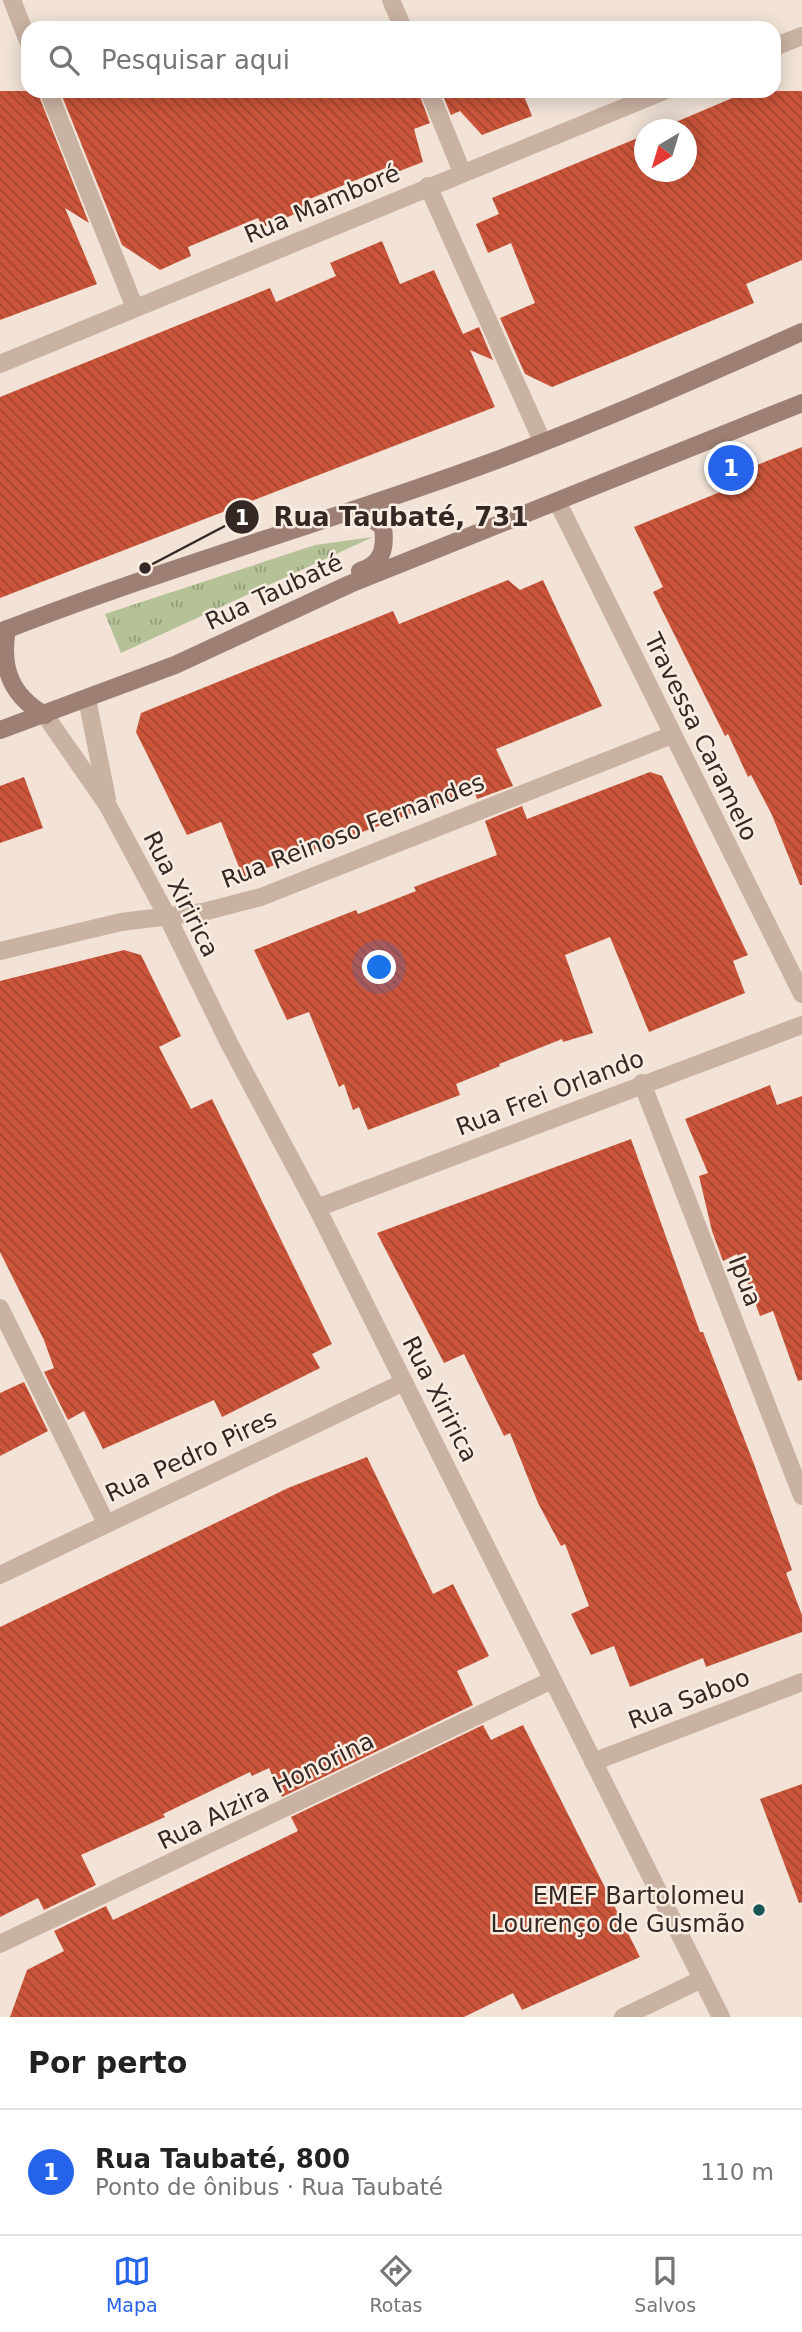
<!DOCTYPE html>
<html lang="pt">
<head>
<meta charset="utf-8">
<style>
	body { margin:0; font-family:"DejaVu Sans",sans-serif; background:#f2f2f2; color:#222 }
	.compass { position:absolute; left:634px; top:119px; width:63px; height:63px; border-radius:50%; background:#fff; box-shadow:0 4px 18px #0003; rotate:218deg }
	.you { position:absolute; left:380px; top:968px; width:24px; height:24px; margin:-18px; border:5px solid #fff; border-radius:50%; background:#1a73e8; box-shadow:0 0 0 10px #1a73e833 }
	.badge { display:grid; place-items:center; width:46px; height:46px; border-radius:50%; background:#2563eb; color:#fff; font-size:23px; font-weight:700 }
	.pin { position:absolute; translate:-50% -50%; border:4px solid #fff; box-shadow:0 2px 7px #0006 }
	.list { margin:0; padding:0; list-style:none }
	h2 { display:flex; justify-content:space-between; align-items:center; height:91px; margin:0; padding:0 28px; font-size:30px }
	h2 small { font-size:23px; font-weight:400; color:#767676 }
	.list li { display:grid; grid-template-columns:46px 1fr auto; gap:21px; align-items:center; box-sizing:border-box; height:126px; padding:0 28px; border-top:2px solid #e0e0e0 }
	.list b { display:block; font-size:26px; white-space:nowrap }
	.list p { margin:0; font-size:23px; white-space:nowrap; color:#767676 }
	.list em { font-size:23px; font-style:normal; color:#767676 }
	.icon { flex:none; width:38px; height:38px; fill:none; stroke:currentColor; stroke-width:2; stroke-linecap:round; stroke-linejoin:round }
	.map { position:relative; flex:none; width:802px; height:2017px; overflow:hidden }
	.search { position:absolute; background:#fff; box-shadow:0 4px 18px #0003; left:21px; right:21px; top:21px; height:77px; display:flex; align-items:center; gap:18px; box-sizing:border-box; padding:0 24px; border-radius:21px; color:#767676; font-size:26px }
	.sheet { height:217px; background:#fff }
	nav { display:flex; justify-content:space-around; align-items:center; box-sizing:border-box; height:98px; border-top:2px solid #e0e0e0; background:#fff; font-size:19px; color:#767676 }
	nav a { display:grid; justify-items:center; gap:4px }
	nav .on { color:#2563eb }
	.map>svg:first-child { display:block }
	.grass { fill:url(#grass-tufts) }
	.building { fill:url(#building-back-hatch) }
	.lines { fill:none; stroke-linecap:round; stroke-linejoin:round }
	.minor { stroke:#cab2a2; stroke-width:18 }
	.tertiary { stroke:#cab2a2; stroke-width:18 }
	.secondary { stroke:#9d8073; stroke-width:18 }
	.poi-dot { fill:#195657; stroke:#f9ede2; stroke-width:2.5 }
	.labels { text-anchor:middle; stroke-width:5; stroke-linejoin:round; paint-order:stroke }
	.street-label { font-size:24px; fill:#342825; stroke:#f9ede2 }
	.poi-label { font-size:24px; fill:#342825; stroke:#f9ede2; text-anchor:end }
	.leader { fill:none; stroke:#342825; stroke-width:2.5 }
	.callout-dot { fill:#342825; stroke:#f9ede2; stroke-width:2.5 }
	.mark-label { font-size:21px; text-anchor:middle; font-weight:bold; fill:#fff }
	.callout-label { font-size:26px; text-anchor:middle; font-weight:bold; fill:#342825; stroke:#f9ede2; stroke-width:5; stroke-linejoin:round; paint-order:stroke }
</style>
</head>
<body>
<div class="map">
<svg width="802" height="2017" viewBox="0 0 802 2017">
	<defs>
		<pattern id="grass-tufts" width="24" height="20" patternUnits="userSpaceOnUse" patternTransform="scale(1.75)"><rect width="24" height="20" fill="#b5c196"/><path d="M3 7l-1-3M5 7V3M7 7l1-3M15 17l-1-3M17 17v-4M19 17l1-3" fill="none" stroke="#949d7a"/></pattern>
		<pattern id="building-back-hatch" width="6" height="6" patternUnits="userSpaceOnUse" patternTransform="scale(1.75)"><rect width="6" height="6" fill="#cb553a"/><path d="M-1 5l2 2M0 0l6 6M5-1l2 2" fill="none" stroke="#a64631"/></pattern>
	</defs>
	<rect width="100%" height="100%" fill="#f2e3d6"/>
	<polygon class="grass" points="373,537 121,653 105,614 315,545"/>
	<g class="building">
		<polygon points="0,91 37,91 89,223 65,208 97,284 0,320"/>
		<polygon points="60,91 418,91 430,123 414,129 423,162 397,172 393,165 302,202 305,210 263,227 258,218 188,247 191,256 160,270 122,245"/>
		<polygon points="441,91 522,91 532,116 482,135 460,111 451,115"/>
		<polygon points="749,91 802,91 802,260 746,284 754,303 628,356 552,387 525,374 500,318 535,303 511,243 488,253 476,224 499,214 492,198 645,135 645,172 687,172 687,130 657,130"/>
		<polygon points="382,241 400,284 434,270 463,334 479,327 493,360 470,350 495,407 0,598 0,397 270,288 276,302 336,276 330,263"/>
		<polygon points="802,447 802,885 800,885 772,815 751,775 748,777 728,734 725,736 653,592 663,587 634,527 730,488 725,478"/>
		<polygon points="508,580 520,590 543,580 602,706 496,749 513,786 477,799 474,790 243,877 221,822 187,835 136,732 141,713 393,611 399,624"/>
		<polygon points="650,772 662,776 748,955 733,961 745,993 649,1032 610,937 565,955 593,1033 563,1042 562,1039 499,1064 500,1066 456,1084 460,1095 368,1130 359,1107 353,1110 344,1084 339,1087 309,1012 287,1020 254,950 356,910 358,914 416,891 414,887 497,855 485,821 522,806 527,819"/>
		<polygon points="24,777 43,828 0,843 0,786"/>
		<polygon points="124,950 141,955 181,1036 159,1047 191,1109 212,1099 332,1344 312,1354 320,1368 222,1417 214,1400 103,1449 84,1411 68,1420 44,1372 54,1368 44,1340 0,1252 0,981"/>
		<polygon points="770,1085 777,1105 802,1096 802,1380 798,1381 773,1311 760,1316 737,1254 723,1261 712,1231 699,1176 708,1173 685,1119"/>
		<polygon points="631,1139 700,1332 703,1332 754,1464 792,1570 786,1573 802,1615 802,1632 706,1667 703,1658 630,1687 614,1646 591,1655 571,1614 589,1606 565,1544 561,1546 538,1503 510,1433 504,1436 464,1354 444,1363 377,1233"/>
		<polygon points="24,1382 48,1431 0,1456 0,1393"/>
		<polygon points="367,1457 433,1594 453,1584 489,1656 457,1671 473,1705 282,1797 269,1768 252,1776 250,1772 163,1814 165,1817 81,1855 96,1885 44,1910 38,1898 0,1917 0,1627 288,1488"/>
		<polygon points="483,1725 491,1740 523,1725 640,1957 522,2010 513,1993 464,2017 10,2017 27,1970 64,1951 54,1931 106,1906 113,1920 298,1831 291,1817"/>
		<polygon points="802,1784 802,1902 799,1903 760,1799"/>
	</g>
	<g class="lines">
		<g class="minor">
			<polyline points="12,0 28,41"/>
			<polyline points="391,0 403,28"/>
			<polyline points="774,47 802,36"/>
			<polyline points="48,91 135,308"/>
			<polyline points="429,91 462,172"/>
			<polyline points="428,186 542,441"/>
			<polyline points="0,364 664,91"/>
			<polyline points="557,501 802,994"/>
			<polyline points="0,951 121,922 203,912 261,897 672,735"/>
			<polyline points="642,1083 802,1496"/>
			<polyline points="317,1208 802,1025"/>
			<polyline points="0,1308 106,1523"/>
			<polyline points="0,1575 404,1382"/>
			<polyline points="593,1762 802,1682"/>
			<polyline points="0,1944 552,1680"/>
			<polyline points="623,2017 702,1979"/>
		</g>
		<g class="tertiary">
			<polyline points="87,699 107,799"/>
			<polyline points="45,715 108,806 167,916 229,1043 317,1208 721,2017"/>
		</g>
		<g class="secondary">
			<path d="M 349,517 L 367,515 L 383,527 C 386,549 382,564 360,571"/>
			<path d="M 7,629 C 0,668 11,696 45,715"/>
			<path d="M 0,632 C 156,571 317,525 475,468 C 586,428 694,380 802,332"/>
			<polyline points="0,730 175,665 350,584 802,403"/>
		</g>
	</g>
	<circle class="poi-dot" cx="759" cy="1910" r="7"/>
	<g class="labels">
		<g class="street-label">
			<text transform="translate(322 204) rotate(-23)" y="8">Rua Mamboré</text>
			<text transform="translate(274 592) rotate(-25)" y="8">Rua Taubaté</text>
			<text transform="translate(701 737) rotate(64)" y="8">Travessa Caramelo</text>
			<text transform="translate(353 831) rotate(-21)" y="8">Rua Reinoso Fernandes</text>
			<text transform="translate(181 894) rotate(63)" y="8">Rua Xiririca</text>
			<text transform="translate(550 1093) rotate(-21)" y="8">Rua Frei Orlando</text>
			<text transform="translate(745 1281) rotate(69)" y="8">Ipua</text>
			<text transform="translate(440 1399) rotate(63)" y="8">Rua Xiririca</text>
			<text transform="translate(191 1456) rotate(-25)" y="8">Rua Pedro Pires</text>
			<text transform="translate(689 1699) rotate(-21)" y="8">Rua Saboo</text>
			<text transform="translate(266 1791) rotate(-26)" y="8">Rua Alzira Honorina</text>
		</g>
		<g class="poi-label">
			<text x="745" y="1904">EMEF Bartolomeu<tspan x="745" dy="28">Lourenço de Gusmão</tspan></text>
		</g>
	</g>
	<path class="leader" d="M145 568L242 517"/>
	<g class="callout-dot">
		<circle cx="145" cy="568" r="7"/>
		<circle cx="242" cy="517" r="18"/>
	</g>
	<g class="mark-label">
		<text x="242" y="525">1</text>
	</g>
	<g class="callout-label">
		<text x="401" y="526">Rua Taubaté, 731</text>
	</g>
</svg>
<svg class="compass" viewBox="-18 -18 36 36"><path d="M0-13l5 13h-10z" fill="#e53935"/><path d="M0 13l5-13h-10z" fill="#767676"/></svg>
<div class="you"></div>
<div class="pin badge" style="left:731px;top:468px">1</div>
<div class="search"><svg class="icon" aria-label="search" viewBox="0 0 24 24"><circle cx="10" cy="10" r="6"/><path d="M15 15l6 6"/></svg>Pesquisar aqui</div>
</div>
<section class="sheet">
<h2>Por perto<small></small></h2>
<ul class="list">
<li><span class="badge">1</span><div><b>Rua Taubaté, 800</b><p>Ponto de ônibus · Rua Taubaté</p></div><em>110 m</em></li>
</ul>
</section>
<nav>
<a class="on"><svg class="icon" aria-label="map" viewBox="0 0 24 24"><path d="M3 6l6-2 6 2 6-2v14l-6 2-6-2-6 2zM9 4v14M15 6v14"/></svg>Mapa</a>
<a><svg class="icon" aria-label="directions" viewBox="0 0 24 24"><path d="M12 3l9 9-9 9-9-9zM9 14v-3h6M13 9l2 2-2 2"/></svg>Rotas</a>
<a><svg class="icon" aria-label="saved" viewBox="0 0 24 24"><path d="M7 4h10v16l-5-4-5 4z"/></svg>Salvos</a>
</nav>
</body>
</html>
